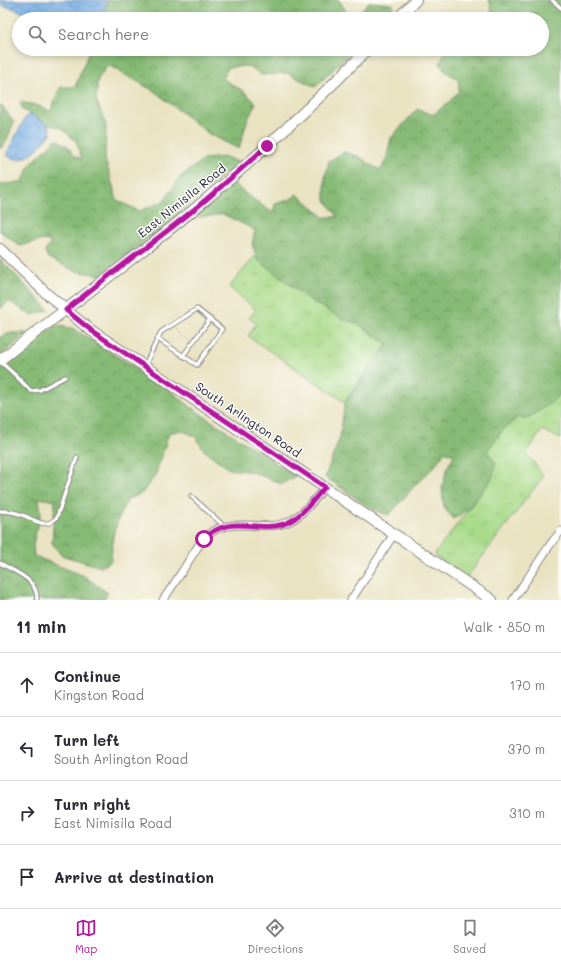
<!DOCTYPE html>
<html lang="en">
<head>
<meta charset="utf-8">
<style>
	body { margin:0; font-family:Mali,sans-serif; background:#f2f2f3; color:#2b2b33 }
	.stop { position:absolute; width:12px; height:12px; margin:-9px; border:3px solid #b5179e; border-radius:50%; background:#fff }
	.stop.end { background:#b5179e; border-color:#fff; box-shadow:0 1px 4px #0008 }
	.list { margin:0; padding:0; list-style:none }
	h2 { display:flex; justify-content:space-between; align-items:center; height:52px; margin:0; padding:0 16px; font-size:17px }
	h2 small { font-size:13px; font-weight:400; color:#7c7c81 }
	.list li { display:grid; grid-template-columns:26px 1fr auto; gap:12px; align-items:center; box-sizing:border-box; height:64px; padding:0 16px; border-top:1px solid #e1e1e2 }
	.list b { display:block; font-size:15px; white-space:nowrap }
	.list p { margin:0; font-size:13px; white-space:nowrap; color:#7c7c81 }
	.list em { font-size:13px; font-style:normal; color:#7c7c81 }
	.icon { flex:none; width:22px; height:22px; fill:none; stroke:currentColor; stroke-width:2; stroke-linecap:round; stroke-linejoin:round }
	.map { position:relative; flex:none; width:561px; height:600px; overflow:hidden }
	.search { position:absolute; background:#fff; box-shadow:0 2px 6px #0003; left:12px; right:12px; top:12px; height:44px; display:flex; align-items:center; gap:10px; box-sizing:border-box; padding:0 14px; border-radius:22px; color:#7c7c81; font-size:15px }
	.sheet { height:308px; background:#fff }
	nav { display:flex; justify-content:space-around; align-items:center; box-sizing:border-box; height:56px; border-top:1px solid #e1e1e2; background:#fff; font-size:11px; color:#7c7c81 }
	nav a { display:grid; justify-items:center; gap:2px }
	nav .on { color:#b5179e }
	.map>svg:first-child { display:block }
	.grass { fill:url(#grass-tufts); stroke:#657e62 }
	.forest { fill:url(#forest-crowns); stroke:#546e58 }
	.water { fill:url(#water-waves); stroke:#4a678f }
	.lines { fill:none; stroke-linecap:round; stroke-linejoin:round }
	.lane-casing { stroke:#86827e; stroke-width:5.5 }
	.street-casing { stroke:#86827e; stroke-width:9 }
	.secondary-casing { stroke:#86827e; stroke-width:12 }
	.path { stroke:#86827e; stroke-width:1; stroke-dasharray:1 3; stroke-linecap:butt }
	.lane { stroke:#fff; stroke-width:3.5 }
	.street { stroke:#fff; stroke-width:7 }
	.secondary { stroke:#fff; stroke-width:10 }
	.route { stroke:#b5179e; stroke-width:5 }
	.labels { text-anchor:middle; stroke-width:3; stroke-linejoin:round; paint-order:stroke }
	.street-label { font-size:12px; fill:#22223b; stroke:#fdfcf7 }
</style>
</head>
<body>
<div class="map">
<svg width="561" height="600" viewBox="0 0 561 600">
	<defs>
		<pattern id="grass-tufts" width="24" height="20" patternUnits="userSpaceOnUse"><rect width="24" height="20" fill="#a8da89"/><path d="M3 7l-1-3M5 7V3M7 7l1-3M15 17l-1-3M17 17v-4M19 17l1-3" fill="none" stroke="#90bb77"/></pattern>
		<pattern id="forest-crowns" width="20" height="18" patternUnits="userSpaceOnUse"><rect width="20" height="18" fill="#86ba75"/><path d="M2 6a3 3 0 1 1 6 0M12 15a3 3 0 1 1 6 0" fill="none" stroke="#6d9761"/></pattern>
		<pattern id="water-waves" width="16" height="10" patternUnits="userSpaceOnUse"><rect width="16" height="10" fill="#73ace3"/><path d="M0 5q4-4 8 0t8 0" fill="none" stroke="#5e8cb9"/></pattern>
	</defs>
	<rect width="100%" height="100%" fill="#fdfcf7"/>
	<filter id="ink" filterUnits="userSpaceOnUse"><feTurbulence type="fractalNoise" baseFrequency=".025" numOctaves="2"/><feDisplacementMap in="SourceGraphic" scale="8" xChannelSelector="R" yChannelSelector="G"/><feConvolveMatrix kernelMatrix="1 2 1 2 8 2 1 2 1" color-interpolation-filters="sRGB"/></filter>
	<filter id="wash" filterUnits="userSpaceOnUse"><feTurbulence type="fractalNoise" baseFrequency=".012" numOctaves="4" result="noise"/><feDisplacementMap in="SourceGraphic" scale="16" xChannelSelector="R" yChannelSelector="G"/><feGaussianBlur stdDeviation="0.9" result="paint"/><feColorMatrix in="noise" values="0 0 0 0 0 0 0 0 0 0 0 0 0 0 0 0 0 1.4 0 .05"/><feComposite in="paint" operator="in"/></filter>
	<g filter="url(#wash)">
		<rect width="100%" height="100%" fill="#e9e3c2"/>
		<g class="grass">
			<polygon points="256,255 257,259 313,302 341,318 358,324 388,344 360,380 345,402 248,336 256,324 249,318 256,310 229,287"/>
			<path d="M 561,392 L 561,439 L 542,430 L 526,454 C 534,461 538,468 543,477 L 466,578 L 434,555 L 492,478 L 487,451 L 504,428 L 518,417 L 528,418 L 552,402 Z"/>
		</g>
		<g class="forest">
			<polygon points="107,0 339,0 351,19 100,19"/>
			<polygon points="488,0 561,0 561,392 552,402 528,418 518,417 504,428 487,451 496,463 492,478 468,509 454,519 444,508 442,488 447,468 454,455 445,451 434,467 418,482 389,515 374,510 325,477 340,437 345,402 388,344 358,324 341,318 313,302 257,259 252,244 255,230 223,214 212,216 198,217 196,214 233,182 243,192 273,213 275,204 291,199 297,194 324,217 338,217 325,199 325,177 329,161 344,152 360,157 374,167 381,170 386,160 391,138 417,109 433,115 451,100 459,91 458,79 446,72 440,64 446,49 471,49 486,54 489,49 542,49 542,19 493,19 490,2"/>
			<polygon points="369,2 393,4 392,14 386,19 352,19"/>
			<polygon points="90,49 355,49 315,87 287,73 262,75 248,66 228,67 223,79 245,92 256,103 247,121 239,149 209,134 154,91 108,65 98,79 96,99 106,125 105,159 117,200 139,211 164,201 180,177 205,159 225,157 239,162 163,227 100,275 75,271 48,258 45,252 51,242 43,240 20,246 0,231 0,183 7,184 23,181 30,165 56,139 69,147 73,154 82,160 76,141 61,128 47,124 23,110 20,102 36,105 51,111 57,94 61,87 75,87"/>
			<polygon points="0,105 2,106 14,122 6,142 0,149"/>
			<polygon points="0,259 49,310 31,315 9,301 0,309"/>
			<path d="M 57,325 L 74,329 L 116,356 L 147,374 L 167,388 L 192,408 L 283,468 L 297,475 L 282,484 L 252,472 L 229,469 L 204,450 L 195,436 L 181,430 L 169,433 L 155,476 L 141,494 L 128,499 L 120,514 L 113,536 L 111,561 L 101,567 L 61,555 L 52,543 L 55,501 L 39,498 L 41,513 L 33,544 L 34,556 L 84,576 L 108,593 L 103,600 L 0,600 L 0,366 C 18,351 37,337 57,325 Z"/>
			<polygon points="11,333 27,333 0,357 0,337"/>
		</g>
		<g class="water">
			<polygon points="0,0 108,0 100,19 38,19 15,9 3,6 0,3"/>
			<path d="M 30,114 L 47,124 L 50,127 L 51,134 C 43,143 29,161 15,159 C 12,159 9,156 6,155 L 25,118 Z"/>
		</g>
	</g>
	<g filter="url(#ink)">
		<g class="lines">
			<defs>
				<g id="lane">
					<polyline points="552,0 561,8"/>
					<polyline points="183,356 210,319"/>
					<polyline points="1,362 15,375 31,391 40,390 65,377"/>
					<polyline points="145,365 161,332 197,309 222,329 197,365 158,339"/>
					<polyline points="191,496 224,526"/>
					<path d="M 0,511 C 8,511 15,512 22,515 C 35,519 45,531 57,517 L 77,457"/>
					<path d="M 0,563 C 15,572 38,579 37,600"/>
				</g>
				<g id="street">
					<path d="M 163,600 C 172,587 180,575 188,562 C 195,551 202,538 213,531 C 237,517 266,533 290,521 C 304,514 315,499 325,487"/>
					<polyline points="351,600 394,534"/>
					<polyline points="513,600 552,542 561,531"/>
				</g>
				<g id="secondary">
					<polyline points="397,19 416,0"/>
					<polyline points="0,249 47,294 83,324 92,331 492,600"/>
					<path d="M 0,360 C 64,310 129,263 192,211 C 253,161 312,106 368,49"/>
				</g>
			</defs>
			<use href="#lane" class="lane-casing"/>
			<use href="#street" class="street-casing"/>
			<use href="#secondary" class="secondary-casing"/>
			<polyline class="path" points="177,328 179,331 190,339"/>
			<use href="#lane" class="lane"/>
			<use href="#street" class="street"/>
			<use href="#secondary" class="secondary"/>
		</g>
	</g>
	<g class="lines" filter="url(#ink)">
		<path class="route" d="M 204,539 C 229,513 256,533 284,524 C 301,518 313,500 325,487 L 92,331 L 66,310 C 107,276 150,245 191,212 C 217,191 242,168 267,146"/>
	</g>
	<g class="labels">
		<g class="street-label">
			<text transform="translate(182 201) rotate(-39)" y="4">East Nimisila Road</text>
			<text transform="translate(248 420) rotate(34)" y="4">South Arlington Road</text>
		</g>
	</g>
</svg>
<div class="stop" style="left:204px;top:539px"></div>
<div class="stop end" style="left:267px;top:146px"></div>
<div class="search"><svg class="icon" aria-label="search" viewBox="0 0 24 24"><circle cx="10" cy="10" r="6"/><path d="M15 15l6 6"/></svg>Search here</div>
</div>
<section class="sheet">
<h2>11 min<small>Walk · 850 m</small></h2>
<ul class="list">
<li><svg class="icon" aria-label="ahead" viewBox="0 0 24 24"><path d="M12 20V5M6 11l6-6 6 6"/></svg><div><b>Continue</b><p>Kingston Road</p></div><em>170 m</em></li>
<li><svg class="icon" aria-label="left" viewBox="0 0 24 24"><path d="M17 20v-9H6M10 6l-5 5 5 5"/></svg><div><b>Turn left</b><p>South Arlington Road</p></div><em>370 m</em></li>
<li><svg class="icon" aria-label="right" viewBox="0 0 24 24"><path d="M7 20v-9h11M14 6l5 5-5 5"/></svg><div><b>Turn right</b><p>East Nimisila Road</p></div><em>310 m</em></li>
<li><svg class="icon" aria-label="arrive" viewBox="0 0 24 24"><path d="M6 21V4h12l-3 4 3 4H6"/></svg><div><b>Arrive at destination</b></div></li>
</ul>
</section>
<nav>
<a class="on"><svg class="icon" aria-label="map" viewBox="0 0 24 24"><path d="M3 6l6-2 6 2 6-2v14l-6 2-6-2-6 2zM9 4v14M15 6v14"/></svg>Map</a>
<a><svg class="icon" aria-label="directions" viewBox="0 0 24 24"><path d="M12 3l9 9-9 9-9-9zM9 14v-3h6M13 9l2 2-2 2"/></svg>Directions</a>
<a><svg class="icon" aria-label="saved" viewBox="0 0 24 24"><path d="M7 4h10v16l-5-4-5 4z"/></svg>Saved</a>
</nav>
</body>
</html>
